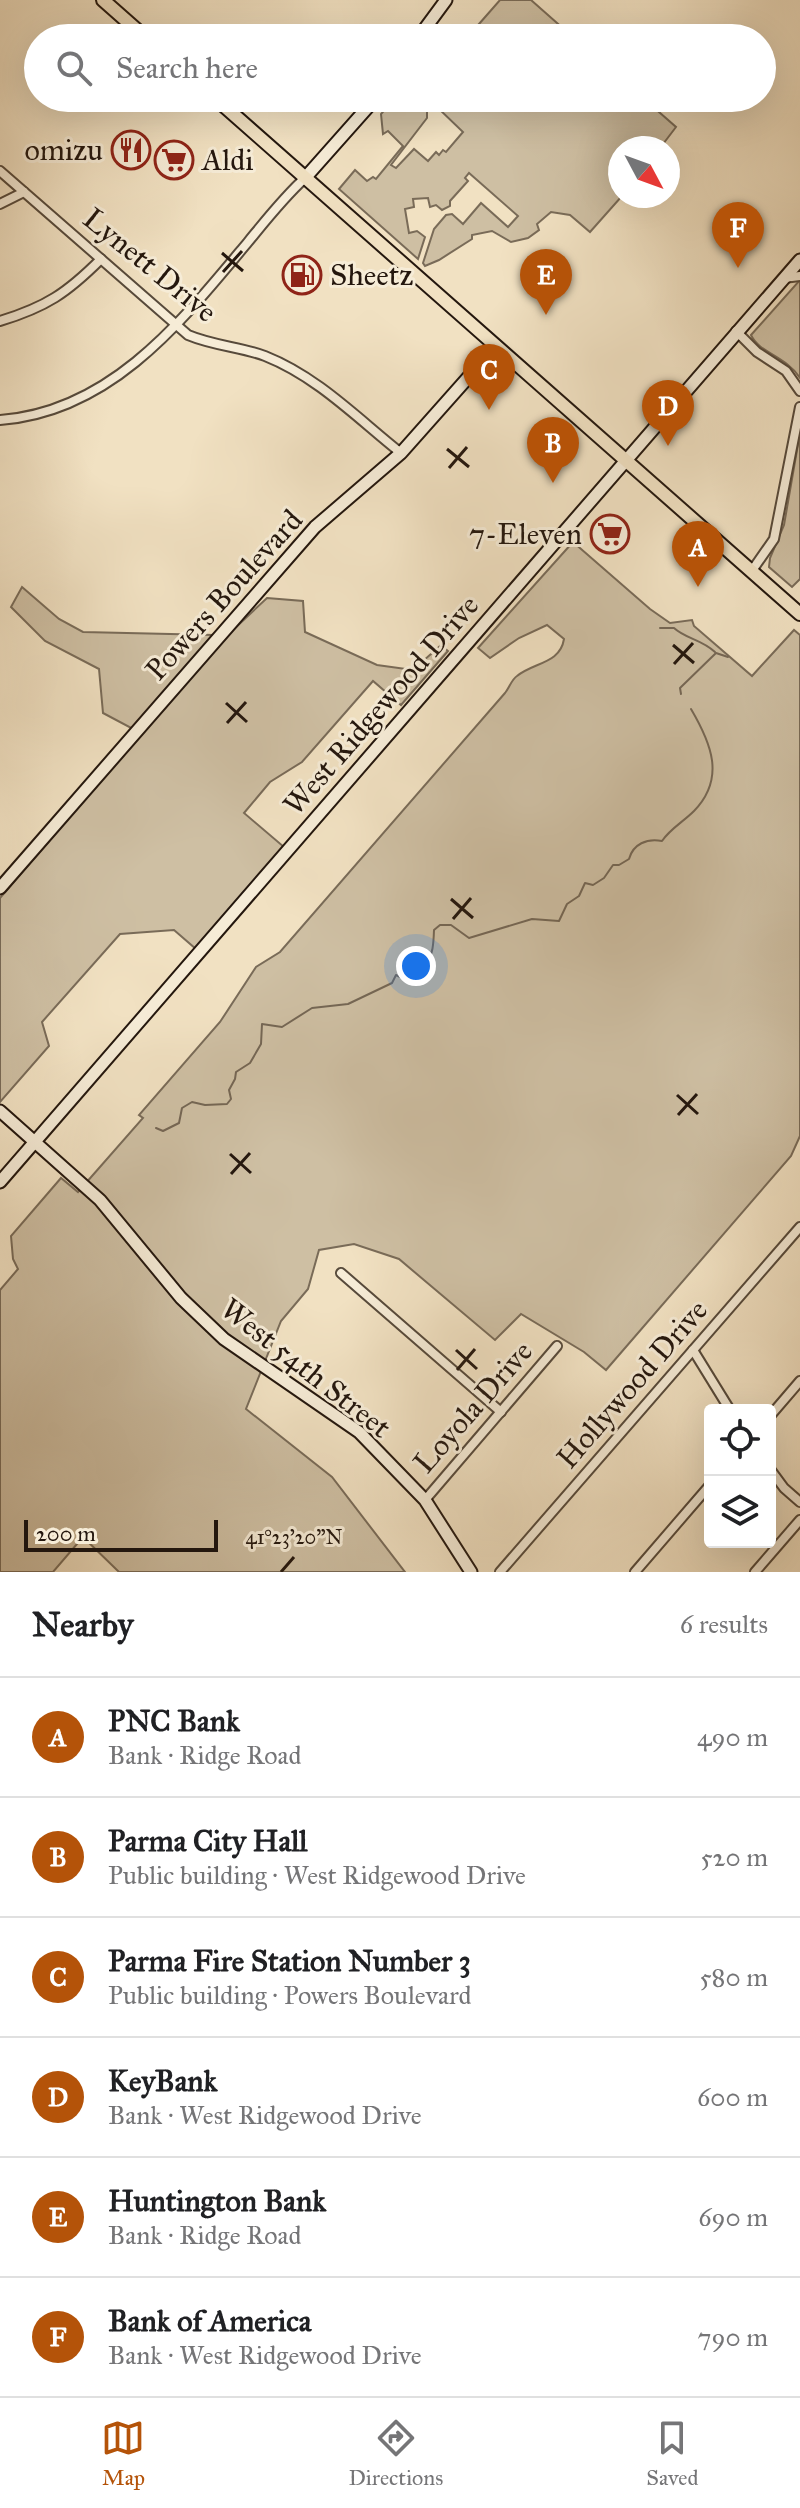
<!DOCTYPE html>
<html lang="en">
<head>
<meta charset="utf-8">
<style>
	body { margin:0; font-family:"IM FELL Great Primer",serif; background:#f6f6f6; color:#202124 }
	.controls { position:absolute; right:24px; bottom:24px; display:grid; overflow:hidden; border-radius:8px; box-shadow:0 8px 32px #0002 }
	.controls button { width:72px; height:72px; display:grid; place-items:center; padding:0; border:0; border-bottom:2px solid #e0e0e0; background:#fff; color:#202124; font:40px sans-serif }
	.compass { position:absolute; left:608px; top:136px; width:72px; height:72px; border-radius:50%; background:#fff; box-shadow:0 8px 32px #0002; rotate:131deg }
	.scale { position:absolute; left:24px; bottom:20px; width:194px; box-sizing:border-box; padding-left:8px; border:4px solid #24170e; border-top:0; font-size:22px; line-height:28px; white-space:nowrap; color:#24170e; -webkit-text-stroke:6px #f6ecd7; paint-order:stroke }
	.you { position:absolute; left:416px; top:966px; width:28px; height:28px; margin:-20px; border:6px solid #fff; border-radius:50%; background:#1a73e8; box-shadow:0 0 0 12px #1a73e833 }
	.badge { display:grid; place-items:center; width:52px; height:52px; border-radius:50%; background:#b45309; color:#fff; font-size:26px; font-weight:700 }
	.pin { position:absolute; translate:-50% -66px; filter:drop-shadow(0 2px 4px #0008) }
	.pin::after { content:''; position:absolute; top:42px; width:28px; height:24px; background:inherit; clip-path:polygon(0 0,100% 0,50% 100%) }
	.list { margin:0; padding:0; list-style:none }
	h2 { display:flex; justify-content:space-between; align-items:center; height:104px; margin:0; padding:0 32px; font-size:34px }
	h2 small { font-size:26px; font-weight:400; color:#757577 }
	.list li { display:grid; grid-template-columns:52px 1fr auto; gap:24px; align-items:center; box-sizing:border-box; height:120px; padding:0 32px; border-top:2px solid #e0e0e0 }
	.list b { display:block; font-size:30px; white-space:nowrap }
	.list p { margin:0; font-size:26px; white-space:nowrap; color:#757577 }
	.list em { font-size:26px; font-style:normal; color:#757577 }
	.icon { flex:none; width:44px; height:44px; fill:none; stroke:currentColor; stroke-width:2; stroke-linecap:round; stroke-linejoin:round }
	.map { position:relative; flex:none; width:800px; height:1572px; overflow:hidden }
	.search { position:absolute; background:#fff; box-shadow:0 8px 32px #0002; left:24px; right:24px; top:24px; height:88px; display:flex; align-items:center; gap:20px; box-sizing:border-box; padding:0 28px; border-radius:44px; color:#757577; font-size:30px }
	.sheet { height:824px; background:#fff }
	nav { display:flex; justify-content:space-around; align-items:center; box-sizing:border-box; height:112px; border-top:2px solid #e0e0e0; background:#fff; font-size:22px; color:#757577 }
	nav a { display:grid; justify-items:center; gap:4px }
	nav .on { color:#b45309 }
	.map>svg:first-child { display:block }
	.green { fill:#cebfa3; stroke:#796b58; stroke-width:2 }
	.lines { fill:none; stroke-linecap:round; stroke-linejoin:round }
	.stream { stroke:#756755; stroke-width:2 }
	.street-casing { stroke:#574a3b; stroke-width:12 }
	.secondary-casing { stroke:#24170e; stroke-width:15 }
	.primary-casing { stroke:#24170e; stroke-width:16 }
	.street { stroke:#f6ecd7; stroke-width:8 }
	.secondary { stroke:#f6ecd7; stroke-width:11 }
	.primary { stroke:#f1e1c2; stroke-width:12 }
	.ticks { fill:none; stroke:#24170e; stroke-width:3 }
	.labels { text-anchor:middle; stroke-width:6; stroke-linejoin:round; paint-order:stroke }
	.poi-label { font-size:30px; fill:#24170e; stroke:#f6ecd7; text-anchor:end }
	.street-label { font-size:30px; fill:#24170e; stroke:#f6ecd7 }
	.ticks-label { font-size:20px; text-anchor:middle; fill:#24170e; stroke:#f6ecd7; stroke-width:6; stroke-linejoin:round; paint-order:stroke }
</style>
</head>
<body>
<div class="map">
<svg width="800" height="1572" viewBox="0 0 800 1572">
	<rect width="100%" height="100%" fill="#f1e1c2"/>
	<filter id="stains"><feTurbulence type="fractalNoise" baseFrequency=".0025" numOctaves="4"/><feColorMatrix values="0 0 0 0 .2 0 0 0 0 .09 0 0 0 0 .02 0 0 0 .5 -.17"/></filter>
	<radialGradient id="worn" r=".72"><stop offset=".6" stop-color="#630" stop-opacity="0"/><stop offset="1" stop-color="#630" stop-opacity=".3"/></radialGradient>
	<g class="green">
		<polygon points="500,0 531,0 574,38 495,38 479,24"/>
		<polygon points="395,98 422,98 427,109 427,118 391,165 396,168 414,149 428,161 436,152 439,155 443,150 446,152 463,132 438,108 447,98 643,98 676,127 660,148 620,148 620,196 622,196 590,232 570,215 551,212 537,224 539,230 528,238 511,242 492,231 472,235 472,239 439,260 425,266 423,263 434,229 446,215 452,214 463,224 481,203 508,227 518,216 469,173 465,178 468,181 450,201 450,206 442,210 436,205 430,207 428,198 413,199 414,207 405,209 409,233 417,231 425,237 418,259 339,189 355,170 367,181 373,177 376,179 403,146 388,131 383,134 381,114"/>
		<path d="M 800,280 L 800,378 C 786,356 759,353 751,335 Z"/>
		<polygon points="800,433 800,579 792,587 769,567 770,558 784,525"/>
		<path d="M 573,542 L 650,609 L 670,623 L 692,620 L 694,626 L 752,676 L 794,630 L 800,635 L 800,1136 L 791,1156 L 606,1370 L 584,1352 L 521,1314 L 495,1340 L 399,1259 L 354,1244 L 319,1250 L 308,1289 L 281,1321 L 246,1409 L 332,1477 L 405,1572 L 119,1572 L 83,1537 L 53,1572 L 0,1572 L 0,1290 L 18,1269 L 13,1259 L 11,1236 L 61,1178 L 78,1192 L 143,1118 L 139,1115 L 220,1022 L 256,967 L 280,952 L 505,693 C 509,688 512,679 517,676 C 534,662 560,664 564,639 L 547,625 L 519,638 L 490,658 L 478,648 Z"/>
		<polygon points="22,587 59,619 83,632 213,635 133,729 103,713 99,669 45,641 11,607"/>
		<polygon points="267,598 303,601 305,632 377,665 413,670 441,645 448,651 401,705 373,681 302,762 270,782 244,813 284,847 196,949 174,930 120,934 42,1022 49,1046 0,1102 0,898 216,646"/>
	</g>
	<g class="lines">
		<g class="stream">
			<path d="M 660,628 L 674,628 C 686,639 701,639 715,652"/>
			<polyline points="681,694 680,688 716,653 728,657"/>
			<path d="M 156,1128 L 163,1131 L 179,1123 L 182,1108 L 192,1102 L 205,1105 L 227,1104 L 231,1099 L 229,1090 L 235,1079 L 236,1072 L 250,1063 L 261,1044 L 262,1024 L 282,1027 L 312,1008 L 348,1004 L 392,983 L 396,975 L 400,977 C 430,966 433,960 434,930 L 440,925 L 451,925 L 469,938 L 532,919 L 559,921 L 567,904 L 579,896 L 585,883 L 593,885 L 604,878 L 613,865 L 619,865 L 629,859 C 633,844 647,838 662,841 C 670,829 683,822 694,811 C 726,778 711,743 691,709"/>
		</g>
		<defs>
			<g id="street">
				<path d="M 0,171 L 188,335 C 214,346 242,347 265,356 C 318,377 358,419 401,453"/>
				<polyline points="0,204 24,192"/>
				<polyline points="784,278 800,276"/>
				<path d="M 0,321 C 46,307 67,293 101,259"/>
				<polyline points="736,331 757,352 786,371 800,391"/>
				<path d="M 0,420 C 111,412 182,321 248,242 C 266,220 284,197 305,178"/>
				<polyline points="751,572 774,539 800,407"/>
				<polyline points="341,1273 501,1412"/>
				<polyline points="693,1350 730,1410"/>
				<polyline points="770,1416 800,1381"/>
				<polyline points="770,1469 784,1488 800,1502"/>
				<polyline points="425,1500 557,1346"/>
				<polyline points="500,1572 800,1227"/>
				<polyline points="635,1572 710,1485"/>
				<polyline points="755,1572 800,1520"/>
			</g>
			<g id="secondary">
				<polyline points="418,38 446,0"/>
				<polyline points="305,178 376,98"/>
				<polyline points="0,888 315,527 401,453 496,346"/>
				<polyline points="0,1111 100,1200 181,1298 224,1339 359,1432 425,1500 471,1572"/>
				<polyline points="0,1182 800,260"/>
			</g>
			<g id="primary">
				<polyline points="103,0 146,38"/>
				<polyline points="215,98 800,614"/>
			</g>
		</defs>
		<use href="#street" class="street-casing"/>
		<use href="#secondary" class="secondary-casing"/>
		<use href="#primary" class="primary-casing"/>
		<use href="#street" class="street"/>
		<use href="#secondary" class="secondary"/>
		<use href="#primary" class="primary"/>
	</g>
	<path class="ticks" d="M 222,253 L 243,271M 223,272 L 242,251M 447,449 L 469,467M 449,468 L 467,447M 673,645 L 694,663M 674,664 L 693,643M 226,703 L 247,722M 227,723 L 246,702M 451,899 L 473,918M 453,919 L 471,898M 677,1095 L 698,1114M 678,1115 L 697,1094M 230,1154 L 251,1173M 231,1174 L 250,1153M 456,1350 L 477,1369M 457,1370 L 475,1349M 281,1572 L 294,1557"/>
	<defs>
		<symbol id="restaurant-ring" viewBox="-11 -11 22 22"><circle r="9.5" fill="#f6ecd7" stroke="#8f2418" stroke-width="1.5"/><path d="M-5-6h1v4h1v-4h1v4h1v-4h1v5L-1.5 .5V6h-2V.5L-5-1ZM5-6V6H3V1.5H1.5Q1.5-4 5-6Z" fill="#8f2418"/></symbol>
		<symbol id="supermarket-ring" viewBox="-11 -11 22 22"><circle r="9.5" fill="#f6ecd7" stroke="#8f2418" stroke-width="1.5"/><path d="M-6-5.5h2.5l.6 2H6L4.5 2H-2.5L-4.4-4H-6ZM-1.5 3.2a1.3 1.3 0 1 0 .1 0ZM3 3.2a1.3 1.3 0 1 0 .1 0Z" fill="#8f2418"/></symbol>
		<symbol id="fuel-ring" viewBox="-11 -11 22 22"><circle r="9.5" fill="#f6ecd7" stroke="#8f2418" stroke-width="1.5"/><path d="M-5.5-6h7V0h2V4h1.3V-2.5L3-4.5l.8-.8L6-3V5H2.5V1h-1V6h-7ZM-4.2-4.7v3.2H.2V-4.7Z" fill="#8f2418"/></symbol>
	</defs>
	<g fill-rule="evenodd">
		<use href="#restaurant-ring" x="109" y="128" width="44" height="44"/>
		<use href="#supermarket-ring" x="152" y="138" width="44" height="44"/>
		<use href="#fuel-ring" x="280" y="253" width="44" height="44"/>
		<use href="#supermarket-ring" x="588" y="512" width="44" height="44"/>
	</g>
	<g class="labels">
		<g class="poi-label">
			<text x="103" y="160">omizu</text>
			<text x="202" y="170" text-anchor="start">Aldi</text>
			<text x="330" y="285" text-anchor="start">Sheetz</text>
			<text x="582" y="544">7-Eleven</text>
		</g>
		<g class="street-label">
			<text transform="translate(150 265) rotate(39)" y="10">Lynett Drive</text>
			<text transform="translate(224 595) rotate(-48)" y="10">Powers Boulevard</text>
			<text transform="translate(381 705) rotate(-49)" y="10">West Ridgewood Drive</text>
			<text transform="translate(306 1368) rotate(38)" y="10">West 54th Street</text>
			<text transform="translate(632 1384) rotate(-49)" y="10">Hollywood Drive</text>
			<text transform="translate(473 1407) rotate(-49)" y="10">Loyola Drive</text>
		</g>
	</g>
	<g class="ticks-label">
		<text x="294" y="1544">41°23'20"N</text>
	</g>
	<rect width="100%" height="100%" filter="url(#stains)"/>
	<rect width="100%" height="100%" fill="url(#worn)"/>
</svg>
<div class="controls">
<button><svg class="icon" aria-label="locate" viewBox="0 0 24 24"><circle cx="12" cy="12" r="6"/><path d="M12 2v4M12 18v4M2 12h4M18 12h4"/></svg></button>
<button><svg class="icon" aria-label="layers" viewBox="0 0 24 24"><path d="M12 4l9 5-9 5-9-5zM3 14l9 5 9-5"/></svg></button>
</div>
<svg class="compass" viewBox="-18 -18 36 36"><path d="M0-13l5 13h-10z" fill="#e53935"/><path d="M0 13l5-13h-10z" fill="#757577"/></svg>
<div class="scale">200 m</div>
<div class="you"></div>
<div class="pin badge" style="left:698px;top:587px">A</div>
<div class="pin badge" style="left:553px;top:483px">B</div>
<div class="pin badge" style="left:489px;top:410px">C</div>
<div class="pin badge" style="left:668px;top:446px">D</div>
<div class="pin badge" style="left:546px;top:315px">E</div>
<div class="pin badge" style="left:738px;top:268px">F</div>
<div class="search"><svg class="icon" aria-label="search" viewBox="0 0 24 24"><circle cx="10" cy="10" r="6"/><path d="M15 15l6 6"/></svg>Search here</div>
</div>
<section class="sheet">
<h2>Nearby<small>6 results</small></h2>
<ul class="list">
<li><span class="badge">A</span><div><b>PNC Bank</b><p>Bank · Ridge Road</p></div><em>490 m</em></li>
<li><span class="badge">B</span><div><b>Parma City Hall</b><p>Public building · West Ridgewood Drive</p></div><em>520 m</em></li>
<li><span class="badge">C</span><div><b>Parma Fire Station Number 3</b><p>Public building · Powers Boulevard</p></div><em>580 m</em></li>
<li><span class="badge">D</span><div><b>KeyBank</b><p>Bank · West Ridgewood Drive</p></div><em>600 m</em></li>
<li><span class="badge">E</span><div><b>Huntington Bank</b><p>Bank · Ridge Road</p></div><em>690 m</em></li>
<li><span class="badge">F</span><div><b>Bank of America</b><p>Bank · West Ridgewood Drive</p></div><em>790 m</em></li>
</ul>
</section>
<nav>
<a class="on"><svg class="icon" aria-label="map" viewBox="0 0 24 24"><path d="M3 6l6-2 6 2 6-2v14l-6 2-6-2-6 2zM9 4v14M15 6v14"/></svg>Map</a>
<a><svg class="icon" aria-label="directions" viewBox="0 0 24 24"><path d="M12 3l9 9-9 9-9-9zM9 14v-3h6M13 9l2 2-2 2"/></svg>Directions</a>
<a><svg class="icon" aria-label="saved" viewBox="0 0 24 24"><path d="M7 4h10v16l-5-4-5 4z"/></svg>Saved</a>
</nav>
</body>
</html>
